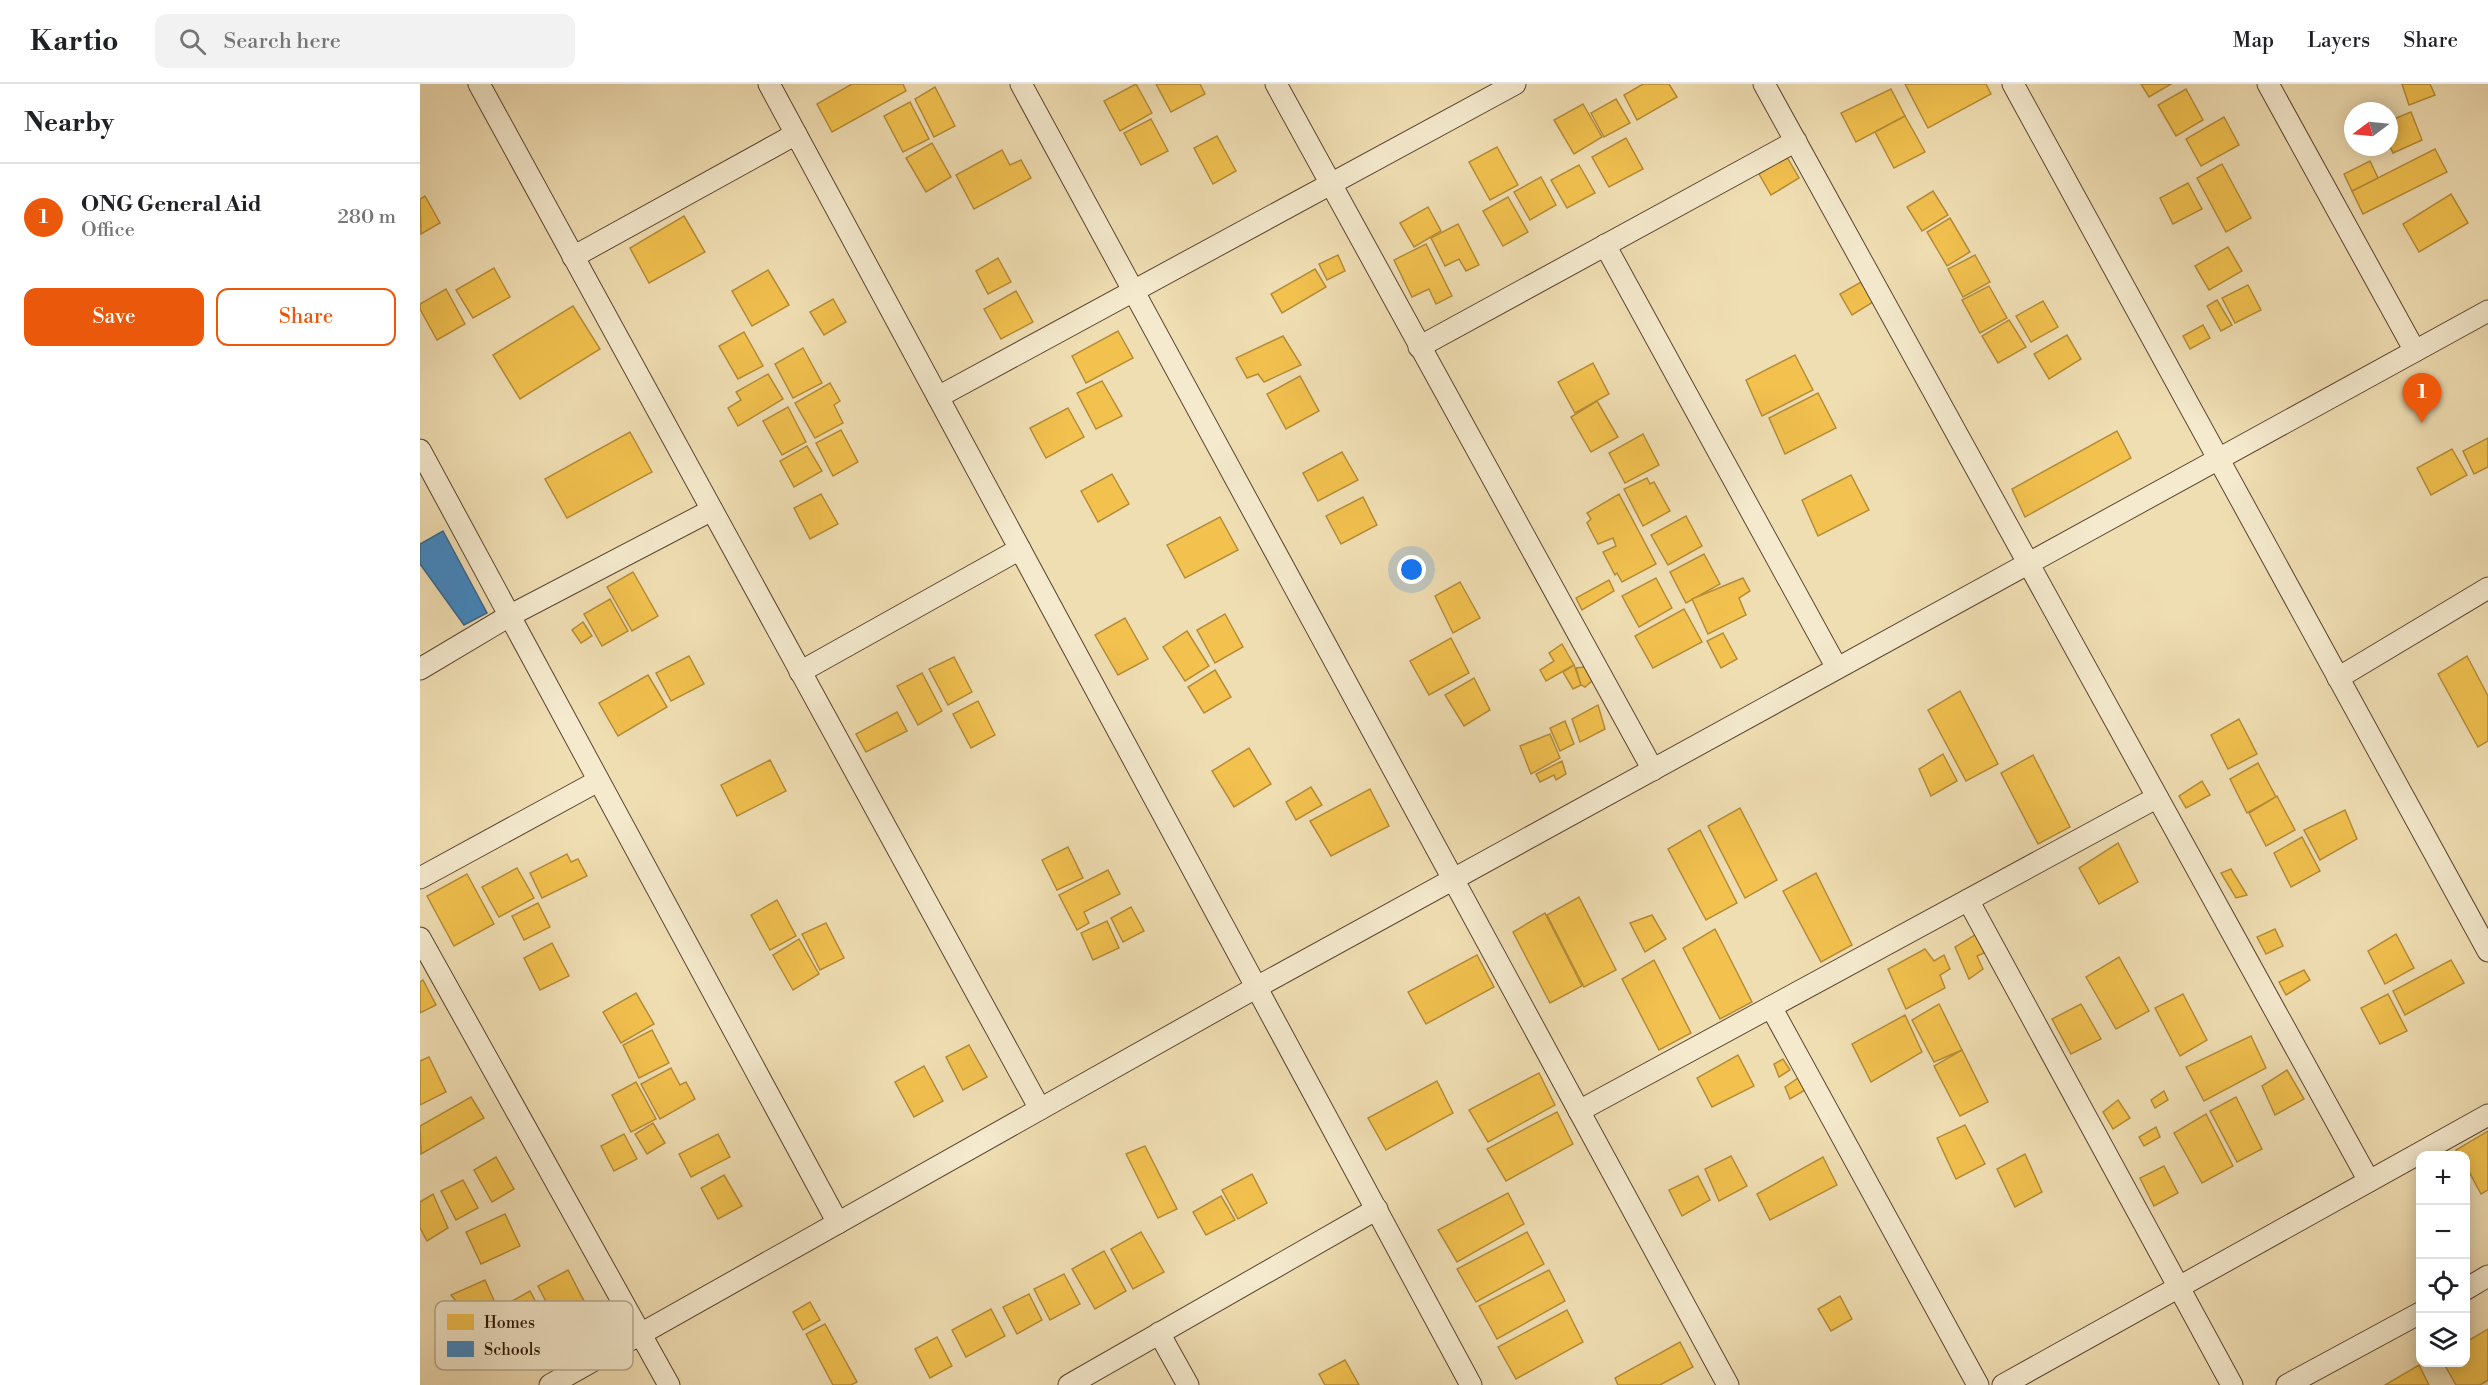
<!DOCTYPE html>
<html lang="en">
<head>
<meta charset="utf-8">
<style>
	body { margin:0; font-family:"Libre Bodoni",serif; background:#f2f2f2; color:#202124 }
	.controls { position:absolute; right:18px; bottom:18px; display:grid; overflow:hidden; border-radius:12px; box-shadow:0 3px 15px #0003 }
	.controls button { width:54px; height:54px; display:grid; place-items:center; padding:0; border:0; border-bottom:2px solid #e0e0e0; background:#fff; color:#202124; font:30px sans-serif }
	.compass { position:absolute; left:1924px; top:18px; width:54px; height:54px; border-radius:50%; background:#fff; box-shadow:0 3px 15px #0003; rotate:254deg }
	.you { position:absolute; left:992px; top:486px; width:21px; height:21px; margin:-15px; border:4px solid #fff; border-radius:50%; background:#1a73e8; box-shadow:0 0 0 9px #1a73e833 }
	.badge { display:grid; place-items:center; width:39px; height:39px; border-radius:50%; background:#ea580c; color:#fff; font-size:20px; font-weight:700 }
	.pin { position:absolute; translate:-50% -50px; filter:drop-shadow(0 2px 3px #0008) }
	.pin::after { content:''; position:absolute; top:32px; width:21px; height:18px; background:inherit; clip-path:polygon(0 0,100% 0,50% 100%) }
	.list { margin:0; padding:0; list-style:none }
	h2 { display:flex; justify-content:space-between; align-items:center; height:78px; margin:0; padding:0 24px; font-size:26px }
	h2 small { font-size:20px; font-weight:400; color:#757577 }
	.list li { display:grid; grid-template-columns:39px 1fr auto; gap:18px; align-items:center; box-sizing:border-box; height:108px; padding:0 24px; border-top:2px solid #e0e0e0 }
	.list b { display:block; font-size:22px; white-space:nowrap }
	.list p { margin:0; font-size:20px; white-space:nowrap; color:#757577 }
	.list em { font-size:20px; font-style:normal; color:#757577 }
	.actions { display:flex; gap:12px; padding:18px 24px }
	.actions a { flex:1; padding:14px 0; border:2px solid #ea580c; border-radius:12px; text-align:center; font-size:21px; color:#ea580c }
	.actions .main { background:#ea580c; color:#fff }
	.icon { flex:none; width:33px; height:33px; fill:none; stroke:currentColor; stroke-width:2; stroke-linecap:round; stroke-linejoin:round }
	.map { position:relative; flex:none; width:2068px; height:1301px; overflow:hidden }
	header { display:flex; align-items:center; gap:36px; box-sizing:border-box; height:84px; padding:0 30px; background:#fff; border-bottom:2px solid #e0e0e0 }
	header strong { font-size:28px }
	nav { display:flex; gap:33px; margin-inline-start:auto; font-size:21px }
	.search { width:420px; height:54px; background:#f2f2f2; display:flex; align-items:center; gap:15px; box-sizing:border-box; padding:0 21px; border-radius:12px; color:#757577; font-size:22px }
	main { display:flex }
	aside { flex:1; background:#fff }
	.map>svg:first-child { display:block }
	.homes { fill:#f2c14e; stroke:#b68d38; stroke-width:1.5 }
	.schools { fill:#3f88c5; stroke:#39658b; stroke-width:1.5 }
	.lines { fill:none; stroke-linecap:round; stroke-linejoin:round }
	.minor-casing { stroke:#5c4630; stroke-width:23 }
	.minor { stroke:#f5eace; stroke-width:21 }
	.key { fill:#f5eace; stroke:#b8aa91; stroke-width:1.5 }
	.key-label { font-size:16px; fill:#2b1404 }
</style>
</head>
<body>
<header>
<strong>Kartio</strong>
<div class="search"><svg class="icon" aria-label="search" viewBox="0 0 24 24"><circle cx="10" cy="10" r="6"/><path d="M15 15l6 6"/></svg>Search here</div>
<nav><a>Map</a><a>Layers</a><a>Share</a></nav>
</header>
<main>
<aside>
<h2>Nearby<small></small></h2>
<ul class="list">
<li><span class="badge">1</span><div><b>ONG General Aid</b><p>Office</p></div><em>280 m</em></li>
</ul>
<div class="actions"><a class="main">Save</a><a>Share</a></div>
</aside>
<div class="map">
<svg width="2068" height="1301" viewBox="0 0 2068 1301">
	<rect width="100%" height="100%" fill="#f0deb3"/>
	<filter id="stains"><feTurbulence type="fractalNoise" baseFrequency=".00333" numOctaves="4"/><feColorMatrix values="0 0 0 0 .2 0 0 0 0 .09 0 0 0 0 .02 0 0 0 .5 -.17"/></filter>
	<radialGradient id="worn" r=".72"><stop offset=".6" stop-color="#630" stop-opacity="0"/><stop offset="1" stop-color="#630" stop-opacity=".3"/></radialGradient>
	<g class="homes">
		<polygon points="432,0 483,0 486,7 412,48 397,20"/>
		<polygon points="716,0 732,29 700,47 684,17"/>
		<polygon points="736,0 780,0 785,10 751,28"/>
		<polygon points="1223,0 1249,0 1257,13 1217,36 1204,11"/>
		<polygon points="1485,0 1566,0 1571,10 1508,44"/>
		<polygon points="1721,0 1751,0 1729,13"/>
		<polygon points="1982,0 2010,0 2015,11 1989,21"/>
		<polygon points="515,3 535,42 514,53 495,15"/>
		<polygon points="1471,5 1485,32 1436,58 1421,29"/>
		<polygon points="1766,5 1783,36 1756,52 1738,21"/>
		<polygon points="1196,15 1210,39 1184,53 1171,29"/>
		<polygon points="490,18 509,55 483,68 464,32"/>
		<polygon points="1163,20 1182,53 1154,70 1134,36"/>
		<polygon points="1991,28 2002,56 1973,69 1969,60 1969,37"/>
		<polygon points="1485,32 1505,68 1474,84 1455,48"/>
		<polygon points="1804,33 1819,61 1781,82 1766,55"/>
		<polygon points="731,35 748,67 721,81 704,49"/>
		<polygon points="797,52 816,87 793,100 774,64"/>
		<polygon points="1206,54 1223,85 1189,103 1172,73"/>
		<polygon points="512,59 531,93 506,108 486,74"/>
		<polygon points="1077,63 1098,101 1070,116 1049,78"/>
		<polygon points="2015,65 2027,88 1943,130 1932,107"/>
		<polygon points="582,66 590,81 601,76 611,94 554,125 536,91"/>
		<polygon points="1367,73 1379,94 1351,111 1339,90"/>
		<polygon points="1950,77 1958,94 1932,107 1924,90"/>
		<polygon points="1802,80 1831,134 1806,148 1777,94"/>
		<polygon points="1159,81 1175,109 1147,124 1131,96"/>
		<polygon points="1121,93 1136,121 1110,136 1094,108"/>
		<polygon points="1768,99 1782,125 1753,140 1740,114"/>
		<polygon points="1513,107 1528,131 1502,147 1487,123"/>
		<polygon points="2031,110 2048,139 1999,168 1983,140"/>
		<polygon points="5,112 20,139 1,150 0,115"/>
		<polygon points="1088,113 1108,148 1083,162 1063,127"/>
		<polygon points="1008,123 1021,147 994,163 980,139"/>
		<polygon points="264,132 285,168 229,199 210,164"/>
		<polygon points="1530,134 1550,168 1527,182 1507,148"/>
		<polygon points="1038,140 1059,181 1046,187 1039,175 1025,182 1011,154"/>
		<polygon points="1006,160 1032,212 1016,220 1009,205 992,213 974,176"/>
		<polygon points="1808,163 1822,187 1789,206 1775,182"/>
		<polygon points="918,171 925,187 907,196 899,180"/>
		<polygon points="1555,171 1570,198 1543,213 1528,185"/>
		<polygon points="578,174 591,198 568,210 556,187"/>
		<polygon points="74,184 90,213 53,234 36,206"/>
		<polygon points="895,185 906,203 862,229 851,210"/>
		<polygon points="348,186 369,221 332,242 312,207"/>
		<polygon points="1441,198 1453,218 1432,231 1420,210"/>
		<polygon points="1828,201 1841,226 1815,239 1802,214"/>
		<polygon points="1569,202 1587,234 1560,249 1542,216"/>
		<polygon points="26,205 45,240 17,256 0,225 0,220"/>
		<polygon points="596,207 613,238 581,255 564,225"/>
		<polygon points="413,215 426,238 404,251 390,228"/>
		<polygon points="1797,216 1812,241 1801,247 1787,222"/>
		<polygon points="1623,217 1638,243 1611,258 1596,232"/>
		<polygon points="153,222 180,265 100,315 73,271"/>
		<polygon points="1589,236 1606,263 1578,279 1562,252"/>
		<polygon points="1783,241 1790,254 1770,265 1763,252"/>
		<polygon points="698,247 713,274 666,299 652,272"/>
		<polygon points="324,248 343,282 318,295 299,262"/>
		<polygon points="1647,251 1661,275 1629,295 1614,270"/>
		<polygon points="863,252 881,281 844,298 838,290 827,294 816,274"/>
		<polygon points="383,264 402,299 373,314 355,280"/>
		<polygon points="1375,271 1393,306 1342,332 1326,296"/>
		<polygon points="1173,279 1189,310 1155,329 1138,298"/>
		<polygon points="348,290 363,315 318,342 308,324 321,316 316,308"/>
		<polygon points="880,292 899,327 866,345 847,310"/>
		<polygon points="682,297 702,332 676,345 657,309"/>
		<polygon points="410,299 420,317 414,321 423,339 395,354 375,319"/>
		<polygon points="1398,309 1416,344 1365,370 1349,334"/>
		<polygon points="1177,317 1198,353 1171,368 1151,333"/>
		<polygon points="368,323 386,358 362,371 343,337"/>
		<polygon points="648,324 664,353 626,374 610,344"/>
		<polygon points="421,346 438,378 413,392 396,359"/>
		<polygon points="1697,347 1711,374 1605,433 1592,405"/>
		<polygon points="210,348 232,388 147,434 125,395"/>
		<polygon points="1223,350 1239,381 1205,399 1189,369"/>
		<polygon points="2068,354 2068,383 2054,390 2043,367"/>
		<polygon points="387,362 402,387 374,403 360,377"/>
		<polygon points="2032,365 2047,391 2011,411 1997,384"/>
		<polygon points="922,368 938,396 898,417 883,389"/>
		<polygon points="692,390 709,420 678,438 661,407"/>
		<polygon points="1431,391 1449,426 1398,452 1382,416"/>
		<polygon points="1227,394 1230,400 1234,398 1250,427 1223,442 1204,405"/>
		<polygon points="401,410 418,440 390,455 374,424"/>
		<polygon points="1199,410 1236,480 1202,498 1197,489 1195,491 1183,468 1196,462 1193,454 1178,460 1167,439 1171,435 1167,429"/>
		<polygon points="943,413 957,441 921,460 906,432"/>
		<polygon points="1266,432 1282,462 1248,481 1231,451"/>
		<polygon points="800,433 818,466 765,494 747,461"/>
		<polygon points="1284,470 1300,500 1266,519 1250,488"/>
		<polygon points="213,488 238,532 212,547 187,503"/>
		<polygon points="1236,494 1252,524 1219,543 1202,512"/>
		<polygon points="1323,494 1330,507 1319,514 1326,531 1288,550 1272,515"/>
		<polygon points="1189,496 1194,507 1162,526 1156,514"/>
		<polygon points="1040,498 1060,534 1033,549 1015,512"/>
		<polygon points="190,515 208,547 182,562 164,530"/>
		<polygon points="1264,525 1282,558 1233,584 1215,552"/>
		<polygon points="805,530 823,563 795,579 777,546"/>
		<polygon points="705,534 728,575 698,591 675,551"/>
		<polygon points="163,538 172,552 161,559 152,546"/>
		<polygon points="767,547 789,582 765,597 743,563"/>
		<polygon points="1303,549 1317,575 1301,584 1287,557"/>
		<polygon points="1031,554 1049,589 1009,611 990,577"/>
		<polygon points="1142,560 1154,581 1126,597 1120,586 1134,577 1129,569"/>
		<polygon points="269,572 284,600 251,617 236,589"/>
		<polygon points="2047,572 2068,612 2068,657 2058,663 2018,590"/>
		<polygon points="534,573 552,608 528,621 509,585"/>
		<polygon points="1154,581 1161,601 1153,605 1143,588"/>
		<polygon points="1165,583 1173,596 1165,603 1161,601 1156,584"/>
		<polygon points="795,586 811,613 784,629 768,603"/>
		<polygon points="502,589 522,627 498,641 477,602"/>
		<polygon points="228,591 247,623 198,652 179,619"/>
		<polygon points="1054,594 1070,626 1044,642 1025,611"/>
		<polygon points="1540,607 1578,680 1546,697 1508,626"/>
		<polygon points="558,617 575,651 551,664 533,630"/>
		<polygon points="1178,621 1185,645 1160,658 1152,635"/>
		<polygon points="477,628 487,647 446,668 436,650"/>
		<polygon points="1819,635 1837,670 1808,685 1791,651"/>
		<polygon points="1145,637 1154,660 1140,667 1130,644"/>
		<polygon points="1130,650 1140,674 1111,690 1100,662"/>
		<polygon points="829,664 851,700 814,723 792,687"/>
		<polygon points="1523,670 1537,697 1511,712 1499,685"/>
		<polygon points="1613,671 1650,743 1618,760 1581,689"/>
		<polygon points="350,676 366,707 317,732 301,701"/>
		<polygon points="1142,677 1146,690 1136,696 1134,691 1120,698 1116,690"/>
		<polygon points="1838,679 1856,713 1827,729 1810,695"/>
		<polygon points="1782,697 1790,711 1766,724 1759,712"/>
		<polygon points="891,703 902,721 876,736 866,718"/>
		<polygon points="950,705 969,742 911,772 890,737"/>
		<polygon points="1857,712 1875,746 1846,762 1829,729"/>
		<polygon points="1320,724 1357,796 1325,814 1288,742"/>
		<polygon points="1925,726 1937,755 1900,776 1884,746"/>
		<polygon points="1280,746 1317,819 1286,836 1248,765"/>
		<polygon points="1882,753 1900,787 1871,803 1854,769"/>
		<polygon points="1698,759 1718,798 1679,820 1659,784"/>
		<polygon points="648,763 663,794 637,806 622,776"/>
		<polygon points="147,770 151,778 158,775 167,792 122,814 110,789"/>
		<polygon points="97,784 114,814 79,833 62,803"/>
		<polygon points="1811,785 1827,811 1816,814 1801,789"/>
		<polygon points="688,786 700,810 664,828 669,839 657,846 639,811"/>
		<polygon points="1396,789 1432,861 1401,878 1363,807"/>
		<polygon points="47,790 74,840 34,862 7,812"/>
		<polygon points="1159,813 1196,886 1164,903 1127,831"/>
		<polygon points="357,816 376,852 350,866 331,831"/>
		<polygon points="118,819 130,843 104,856 92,832"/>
		<polygon points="711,823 724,847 703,858 691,834"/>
		<polygon points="1125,829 1162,902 1130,919 1093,848"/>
		<polygon points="1232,831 1246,855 1225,868 1210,839"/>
		<polygon points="687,837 699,864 673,876 661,849"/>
		<polygon points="406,839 424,874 400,886 382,850"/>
		<polygon points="1295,845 1332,918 1300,935 1263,864"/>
		<polygon points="1855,845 1863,862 1846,870 1837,853"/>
		<polygon points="1560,848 1566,868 1557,872 1563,885 1549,895 1535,863"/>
		<polygon points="1976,850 1994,884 1965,900 1948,867"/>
		<polygon points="379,855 399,890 373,906 353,871"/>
		<polygon points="132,859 149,892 120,906 104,874"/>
		<polygon points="1505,865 1514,877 1524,871 1530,885 1520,891 1525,904 1486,925 1468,885"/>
		<polygon points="1057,871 1074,903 1006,940 988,908"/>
		<polygon points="1699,873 1729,927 1696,945 1666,893"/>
		<polygon points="1234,876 1271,949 1239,966 1202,895"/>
		<polygon points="2031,876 2044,899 1985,931 1973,907"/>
		<polygon points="1884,886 1890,896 1866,911 1859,898"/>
		<polygon points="3,896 16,921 0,929 0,898"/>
		<polygon points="216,909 234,940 201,959 183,928"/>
		<polygon points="1763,910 1787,956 1760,972 1735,924"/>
		<polygon points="1968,910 1987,947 1960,960 1941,924"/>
		<polygon points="1519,920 1542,966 1514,978 1492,936"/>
		<polygon points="1661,920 1681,955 1651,970 1632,935"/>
		<polygon points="1485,931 1502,968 1451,998 1432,960"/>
		<polygon points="232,946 249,979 219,994 203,961"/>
		<polygon points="1831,952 1846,984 1784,1017 1766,983"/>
		<polygon points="549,961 567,993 543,1006 526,973"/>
		<polygon points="1542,966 1568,1018 1540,1032 1514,982"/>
		<polygon points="1318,971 1334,1002 1292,1023 1277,994"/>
		<polygon points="9,973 26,1008 0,1021 0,977"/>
		<polygon points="1363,975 1370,986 1359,993 1354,980"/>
		<polygon points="504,982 523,1017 494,1033 475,998"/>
		<polygon points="251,984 260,1001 266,998 275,1015 240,1035 221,1000"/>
		<polygon points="1867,986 1884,1015 1855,1031 1842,1002"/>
		<polygon points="1119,989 1135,1021 1068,1058 1049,1026"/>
		<polygon points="1378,994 1385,1006 1370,1015 1365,1003"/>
		<polygon points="1017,997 1033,1029 966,1066 948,1034"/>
		<polygon points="216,998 236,1035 211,1048 192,1011"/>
		<polygon points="1744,1007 1748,1016 1735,1024 1731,1016"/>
		<polygon points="51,1013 64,1034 1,1070 0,1042"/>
		<polygon points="1816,1013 1842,1065 1817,1078 1790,1027"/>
		<polygon points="1698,1016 1710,1034 1693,1045 1683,1028"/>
		<polygon points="1137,1028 1153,1060 1086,1097 1067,1065"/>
		<polygon points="1786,1030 1813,1082 1782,1099 1754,1049"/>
		<polygon points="233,1039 245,1059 227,1070 215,1050"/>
		<polygon points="1545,1041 1565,1080 1536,1095 1517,1054"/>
		<polygon points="1736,1043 1740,1053 1724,1062 1719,1053"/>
		<polygon points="2068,1047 2068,1106 2061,1110 2046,1082 2046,1072 2040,1072 2036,1066"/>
		<polygon points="204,1050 217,1075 194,1087 181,1062"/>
		<polygon points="298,1050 310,1073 271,1093 259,1070"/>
		<polygon points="725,1062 757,1125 738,1134 706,1070"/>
		<polygon points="1605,1070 1622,1108 1595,1123 1577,1085"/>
		<polygon points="1311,1072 1327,1102 1299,1117 1285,1085"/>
		<polygon points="76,1073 94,1105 72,1118 54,1086"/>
		<polygon points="1403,1073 1417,1101 1350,1136 1337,1110"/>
		<polygon points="1744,1082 1758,1109 1734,1122 1720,1094"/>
		<polygon points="832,1090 847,1119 818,1135 802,1106"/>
		<polygon points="304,1091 322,1122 298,1135 281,1104"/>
		<polygon points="1278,1092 1290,1116 1262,1132 1249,1106"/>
		<polygon points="43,1096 58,1124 36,1136 21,1107"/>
		<polygon points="1088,1109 1104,1140 1037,1178 1018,1146"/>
		<polygon points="13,1110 28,1144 7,1157 0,1144 0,1118"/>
		<polygon points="801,1112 815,1136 786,1151 773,1128"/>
		<polygon points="85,1130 100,1162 61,1180 46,1148"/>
		<polygon points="721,1148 744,1188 713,1205 691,1165"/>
		<polygon points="1107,1148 1124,1180 1056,1218 1037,1185"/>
		<polygon points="684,1167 706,1207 675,1225 652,1185"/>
		<polygon points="148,1186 164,1217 134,1233 118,1202"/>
		<polygon points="1129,1186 1145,1217 1077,1255 1059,1222"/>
		<polygon points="644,1190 660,1220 630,1236 614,1205"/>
		<polygon points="65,1196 76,1221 49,1233 31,1211"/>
		<polygon points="110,1207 125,1235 100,1249 85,1221"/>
		<polygon points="609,1210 622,1236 597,1250 583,1223"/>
		<polygon points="1420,1212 1432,1235 1411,1247 1398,1225"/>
		<polygon points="390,1218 400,1236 383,1246 373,1228"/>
		<polygon points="571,1225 585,1252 546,1273 532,1246"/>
		<polygon points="1147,1226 1163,1258 1096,1295 1078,1263"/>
		<polygon points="405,1240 437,1298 431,1301 413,1301 386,1250"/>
		<polygon points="2068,1245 2068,1296 2060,1301 2036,1301 2023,1278 2046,1278 2046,1258"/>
		<polygon points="517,1253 532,1282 510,1294 495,1265"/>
		<polygon points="1260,1258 1273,1283 1240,1301 1198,1301 1195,1294"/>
		<polygon points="925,1276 939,1301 905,1301 899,1290"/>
		<polygon points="1999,1281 2009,1301 1965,1301"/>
	</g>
	<polygon class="schools" points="23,447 67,529 44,541 0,480 0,460"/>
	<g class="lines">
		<defs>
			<g id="minor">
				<polyline points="59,0 620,1025"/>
				<polyline points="349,0 1051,1301"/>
				<polyline points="601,0 1308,1301"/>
				<polyline points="856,0 1233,686"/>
				<polyline points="1344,0 1949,1097"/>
				<polyline points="1593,0 2068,867"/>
				<polyline points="1848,0 1995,267"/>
				<polyline points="1185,161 1417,584"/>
				<polyline points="153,173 376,50"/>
				<polyline points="999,263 1376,57"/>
				<polyline points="518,313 1095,0"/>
				<polyline points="0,366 418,1139"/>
				<polyline points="0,585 89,532 292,426"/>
				<polyline points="380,588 600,465"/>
				<polyline points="1918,594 2068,504"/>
				<polyline points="0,794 178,697"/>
				<polyline points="1548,816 1812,1301"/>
				<polyline points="0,854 249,1301"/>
				<polyline points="1351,923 1558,1301"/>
				<polyline points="1159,1027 1736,714"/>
				<polyline points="2046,1205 2068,1192"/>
				<polyline points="739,1249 768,1301"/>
				<polyline points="130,1301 837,903 2068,227"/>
				<polyline points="649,1301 957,1125"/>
				<polyline points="1583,1301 2068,1031"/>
				<polyline points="1867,1301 2000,1229"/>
			</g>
		</defs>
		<use href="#minor" class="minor-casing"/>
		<use href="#minor" class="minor"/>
	</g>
	<rect x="15" y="1217" width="198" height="69" rx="9" class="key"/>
	<rect x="27" y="1230" width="27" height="16" fill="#f2c14e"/>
	<rect x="27" y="1257" width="27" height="16" fill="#3f88c5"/>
	<g class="key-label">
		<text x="64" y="1244">Homes</text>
		<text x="64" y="1271">Schools</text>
	</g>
	<rect width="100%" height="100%" filter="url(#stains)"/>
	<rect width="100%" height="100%" fill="url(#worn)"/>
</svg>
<div class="controls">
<button>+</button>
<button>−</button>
<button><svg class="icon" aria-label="locate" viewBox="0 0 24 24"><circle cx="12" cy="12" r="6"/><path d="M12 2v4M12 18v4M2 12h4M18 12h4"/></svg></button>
<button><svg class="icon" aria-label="layers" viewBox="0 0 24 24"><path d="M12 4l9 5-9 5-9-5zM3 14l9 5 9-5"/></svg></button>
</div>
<svg class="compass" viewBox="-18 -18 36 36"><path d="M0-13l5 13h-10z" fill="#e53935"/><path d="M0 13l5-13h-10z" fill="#757577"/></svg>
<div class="you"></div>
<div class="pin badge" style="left:2002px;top:339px">1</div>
</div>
</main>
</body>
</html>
